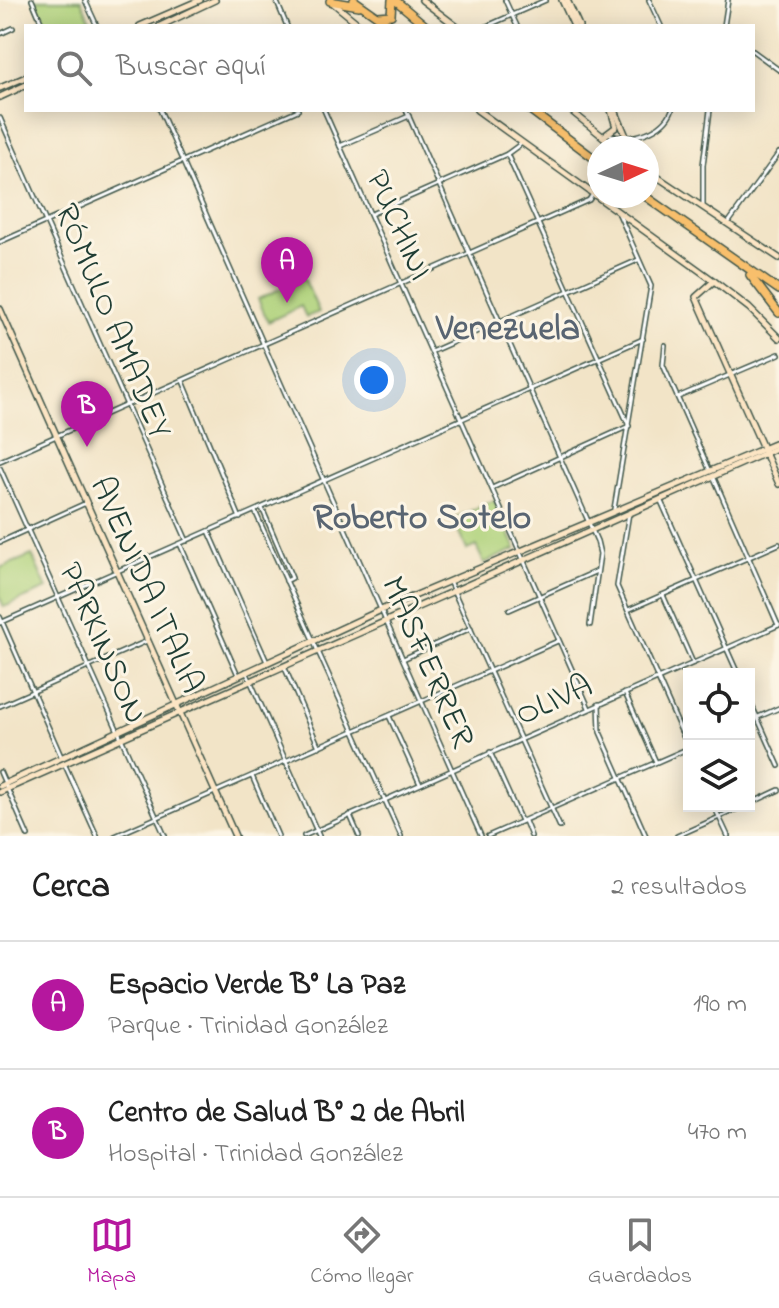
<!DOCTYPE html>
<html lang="es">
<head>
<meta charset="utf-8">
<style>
	body { margin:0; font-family:"Indie Flower",sans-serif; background:#f2f2f2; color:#222 }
	.controls { position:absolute; right:24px; bottom:24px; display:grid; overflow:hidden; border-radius:0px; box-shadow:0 4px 20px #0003 }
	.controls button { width:72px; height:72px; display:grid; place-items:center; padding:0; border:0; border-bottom:2px solid #e0e0e0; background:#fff; color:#222; font:40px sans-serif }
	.compass { position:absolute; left:587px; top:136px; width:72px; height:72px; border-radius:50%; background:#fff; box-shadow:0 4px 20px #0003; rotate:86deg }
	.you { position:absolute; left:374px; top:380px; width:28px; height:28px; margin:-20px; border:6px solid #fff; border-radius:50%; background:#1a73e8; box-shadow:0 0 0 12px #1a73e833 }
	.badge { display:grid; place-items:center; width:52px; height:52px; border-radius:50%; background:#b5179e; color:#fff; font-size:26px; font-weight:700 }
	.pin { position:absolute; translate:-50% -66px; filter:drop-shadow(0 2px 4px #0008) }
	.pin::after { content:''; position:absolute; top:42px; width:28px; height:24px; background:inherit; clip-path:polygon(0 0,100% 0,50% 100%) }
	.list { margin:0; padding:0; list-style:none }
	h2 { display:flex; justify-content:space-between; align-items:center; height:104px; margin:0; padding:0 32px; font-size:34px }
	h2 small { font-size:26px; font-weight:400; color:#767676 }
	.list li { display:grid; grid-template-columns:52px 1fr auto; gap:24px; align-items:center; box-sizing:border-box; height:128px; padding:0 32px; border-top:2px solid #e0e0e0 }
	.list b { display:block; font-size:30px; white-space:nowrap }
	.list p { margin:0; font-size:26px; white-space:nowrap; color:#767676 }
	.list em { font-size:26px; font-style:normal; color:#767676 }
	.icon { flex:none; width:44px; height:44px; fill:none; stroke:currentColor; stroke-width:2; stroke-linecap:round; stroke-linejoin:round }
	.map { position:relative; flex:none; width:779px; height:836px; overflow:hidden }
	.search { position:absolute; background:#fff; box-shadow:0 4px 20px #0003; left:24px; right:24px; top:24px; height:88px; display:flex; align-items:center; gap:20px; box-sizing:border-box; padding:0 28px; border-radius:0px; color:#767676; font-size:30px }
	.sheet { height:360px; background:#fff }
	nav { display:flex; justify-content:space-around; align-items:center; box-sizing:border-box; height:112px; border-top:2px solid #e0e0e0; background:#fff; font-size:22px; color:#767676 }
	nav a { display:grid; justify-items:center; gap:4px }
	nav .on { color:#b5179e }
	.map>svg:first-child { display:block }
	.park { fill:#afd27a; stroke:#678857; stroke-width:2 }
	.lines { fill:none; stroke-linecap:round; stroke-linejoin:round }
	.street-casing { stroke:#3f564a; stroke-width:6 }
	.secondary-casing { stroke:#3f564a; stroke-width:8 }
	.highway-casing { stroke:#3f564a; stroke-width:10 }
	.street { stroke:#fff; stroke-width:3 }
	.secondary { stroke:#fce5c4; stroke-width:5 }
	.highway { stroke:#f8bf6c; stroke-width:7 }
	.labels { text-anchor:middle; stroke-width:6; stroke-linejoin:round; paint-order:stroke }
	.street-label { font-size:34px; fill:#1f3d34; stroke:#fcf5e5 }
	.neighbourhood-label { font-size:36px; font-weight:bold; fill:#596572; stroke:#fcf5e5 }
</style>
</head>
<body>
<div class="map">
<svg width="779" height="836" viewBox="0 0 779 836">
	<rect width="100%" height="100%" fill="#fcf5e5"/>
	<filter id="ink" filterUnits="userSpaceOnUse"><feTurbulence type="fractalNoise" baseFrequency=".0125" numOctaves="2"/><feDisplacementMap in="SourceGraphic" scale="16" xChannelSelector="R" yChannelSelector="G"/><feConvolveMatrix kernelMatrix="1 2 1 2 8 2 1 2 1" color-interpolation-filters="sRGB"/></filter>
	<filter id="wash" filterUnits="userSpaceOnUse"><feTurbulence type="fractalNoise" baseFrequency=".006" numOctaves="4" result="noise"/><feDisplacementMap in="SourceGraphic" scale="32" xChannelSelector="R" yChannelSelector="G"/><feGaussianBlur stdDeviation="1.8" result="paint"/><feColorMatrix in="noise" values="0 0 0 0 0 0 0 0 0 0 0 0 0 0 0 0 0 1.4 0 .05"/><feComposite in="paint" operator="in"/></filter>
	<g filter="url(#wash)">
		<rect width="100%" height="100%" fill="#f2e4c7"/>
		<g class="park">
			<polygon points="35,0 81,0 93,26 46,26"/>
			<polygon points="304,278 319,312 306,317 301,306 268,322 258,299"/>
			<polygon points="494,500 516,549 484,563 476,546 467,550 453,519"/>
			<polygon points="32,555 47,589 4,607 0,598 0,568"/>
		</g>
	</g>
	<g filter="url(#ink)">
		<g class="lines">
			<defs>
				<g id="street">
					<polyline points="32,0 43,26"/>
					<polyline points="85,0 97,26"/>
					<polyline points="276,0 287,26"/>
					<polyline points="505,0 517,26"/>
					<polyline points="649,0 661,26"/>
					<polyline points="487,26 546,0"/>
					<polyline points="724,26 728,0"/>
					<polyline points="0,34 13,28"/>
					<polyline points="753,51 779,70"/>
					<polyline points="160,110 481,836"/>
					<polyline points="324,110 589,708"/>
					<polyline points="406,110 597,541 600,554 590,625"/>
					<polyline points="0,118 187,541"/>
					<path d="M 611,135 C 631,142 664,131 672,110"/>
					<polyline points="340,146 409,116"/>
					<polyline points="703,205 703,165 710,110"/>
					<polyline points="371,214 507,154 522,143"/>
					<polyline points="729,222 779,153"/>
					<polyline points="0,242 298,110"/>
					<polyline points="665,345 663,365 710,471"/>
					<polyline points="433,351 638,260"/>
					<polyline points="183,381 240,518"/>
					<polyline points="678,397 779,354"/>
					<polyline points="0,461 589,200 593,194"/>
					<polyline points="0,468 165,836"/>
					<polyline points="714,478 778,625"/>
					<polyline points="492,488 629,426 507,154"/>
					<polyline points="660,499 738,674"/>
					<polyline points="262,508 292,578 286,581"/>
					<polyline points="614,509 651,286 618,212"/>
					<polyline points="255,511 401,836"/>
					<polyline points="629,513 617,586 689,749"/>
					<polyline points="209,531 267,662"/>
					<polyline points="0,542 86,503"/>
					<polyline points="180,544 238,675"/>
					<polyline points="450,583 560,827"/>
					<polyline points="663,595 693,663"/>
					<polyline points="509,610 597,571"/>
					<polyline points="628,610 779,544"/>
					<polyline points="0,617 61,756"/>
					<polyline points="0,623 643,339"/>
					<polyline points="403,659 471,628"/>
					<polyline points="284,666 319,747"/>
					<polyline points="246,671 319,836"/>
					<polyline points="625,693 656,762"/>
					<polyline points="749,699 779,766"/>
					<polyline points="599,704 600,732 646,836"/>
					<polyline points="0,706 147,641"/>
					<polyline points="389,716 420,784"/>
					<polyline points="749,721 779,708"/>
					<polyline points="490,752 521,821"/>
					<polyline points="64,763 97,836"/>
					<polyline points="0,772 28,836"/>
					<polyline points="252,776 278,836"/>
					<polyline points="749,786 756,801"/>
					<polyline points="749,804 779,790"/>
					<polyline points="714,806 728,836"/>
					<polyline points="350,815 359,836"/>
					<polyline points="525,821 531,836"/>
					<polyline points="115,836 558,641"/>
					<polyline points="304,836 779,625"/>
					<polyline points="488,836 689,748"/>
					<polyline points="677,836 744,806"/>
				</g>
				<g id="secondary">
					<polyline points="422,0 456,26"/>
					<polyline points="562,0 574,26"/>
					<polyline points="567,0 579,26"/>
					<polyline points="333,3 361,26"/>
					<polyline points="140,26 200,0"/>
					<polyline points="160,26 215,0"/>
					<polyline points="0,88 26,77"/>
					<polyline points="0,97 26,85"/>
					<polyline points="477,110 714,281 749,308 779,338"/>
					<polyline points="570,110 617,148"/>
					<polyline points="615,110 631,148"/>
					<polyline points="604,136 616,127 611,110"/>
					<polyline points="647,170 779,258"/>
					<polyline points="714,281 696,297 779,484"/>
					<polyline points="0,309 235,836"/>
					<polyline points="0,786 381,610 779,442"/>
					<polyline points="0,792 779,447"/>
				</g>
				<g id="highway">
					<polyline points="354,0 391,26"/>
					<polyline points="395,0 426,26"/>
					<polyline points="330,1 359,6"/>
					<polyline points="378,16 391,15 392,0"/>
					<polyline points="530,110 599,162"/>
					<polyline points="645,196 779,290"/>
					<polyline points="750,275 779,313"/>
				</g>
			</defs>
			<use href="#street" class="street-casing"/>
			<use href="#secondary" class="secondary-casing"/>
			<use href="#highway" class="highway-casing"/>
			<use href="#street" class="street"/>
			<use href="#secondary" class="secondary"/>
			<use href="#highway" class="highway"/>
		</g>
	</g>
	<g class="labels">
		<g class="street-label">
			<text transform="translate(401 224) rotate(66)" y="12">PUCHINI</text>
			<text transform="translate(115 320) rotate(67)" y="12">RÓMULO AMADEY</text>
			<text transform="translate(149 584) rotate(66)" y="12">AVENIDA ITALIA</text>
			<text transform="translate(105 642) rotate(66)" y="12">PARKINSON</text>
			<text transform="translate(430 661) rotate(66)" y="12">MASFERRER</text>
			<text transform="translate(553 698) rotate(-24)" y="12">OLIVA</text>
		</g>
		<g class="neighbourhood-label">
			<text x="508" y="339">Venezuela</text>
			<text x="422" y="528">Roberto Sotelo</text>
		</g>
	</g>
</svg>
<div class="controls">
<button><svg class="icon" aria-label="locate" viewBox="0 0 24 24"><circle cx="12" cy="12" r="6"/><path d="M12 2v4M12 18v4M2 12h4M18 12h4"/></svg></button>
<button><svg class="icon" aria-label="layers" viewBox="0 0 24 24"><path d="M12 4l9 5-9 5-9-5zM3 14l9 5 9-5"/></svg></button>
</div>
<svg class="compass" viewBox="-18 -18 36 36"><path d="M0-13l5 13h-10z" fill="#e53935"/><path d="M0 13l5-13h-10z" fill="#767676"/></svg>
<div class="you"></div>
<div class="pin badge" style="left:287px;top:303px">A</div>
<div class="pin badge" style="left:87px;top:447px">B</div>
<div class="search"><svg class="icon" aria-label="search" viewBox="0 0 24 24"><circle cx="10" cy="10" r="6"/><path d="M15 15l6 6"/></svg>Buscar aquí</div>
</div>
<section class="sheet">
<h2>Cerca<small>2 resultados</small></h2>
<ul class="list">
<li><span class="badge">A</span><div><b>Espacio Verde B° La Paz</b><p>Parque · Trinidad González</p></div><em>190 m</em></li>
<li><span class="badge">B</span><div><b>Centro de Salud B° 2 de Abril</b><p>Hospital · Trinidad González</p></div><em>470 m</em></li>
</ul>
</section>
<nav>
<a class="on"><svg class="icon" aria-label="map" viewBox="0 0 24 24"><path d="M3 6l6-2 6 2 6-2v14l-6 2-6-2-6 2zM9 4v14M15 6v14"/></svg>Mapa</a>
<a><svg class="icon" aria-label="directions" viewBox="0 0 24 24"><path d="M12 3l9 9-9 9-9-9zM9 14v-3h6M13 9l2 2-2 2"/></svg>Cómo llegar</a>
<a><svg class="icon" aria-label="saved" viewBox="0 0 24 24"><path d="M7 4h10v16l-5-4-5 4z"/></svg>Guardados</a>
</nav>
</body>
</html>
